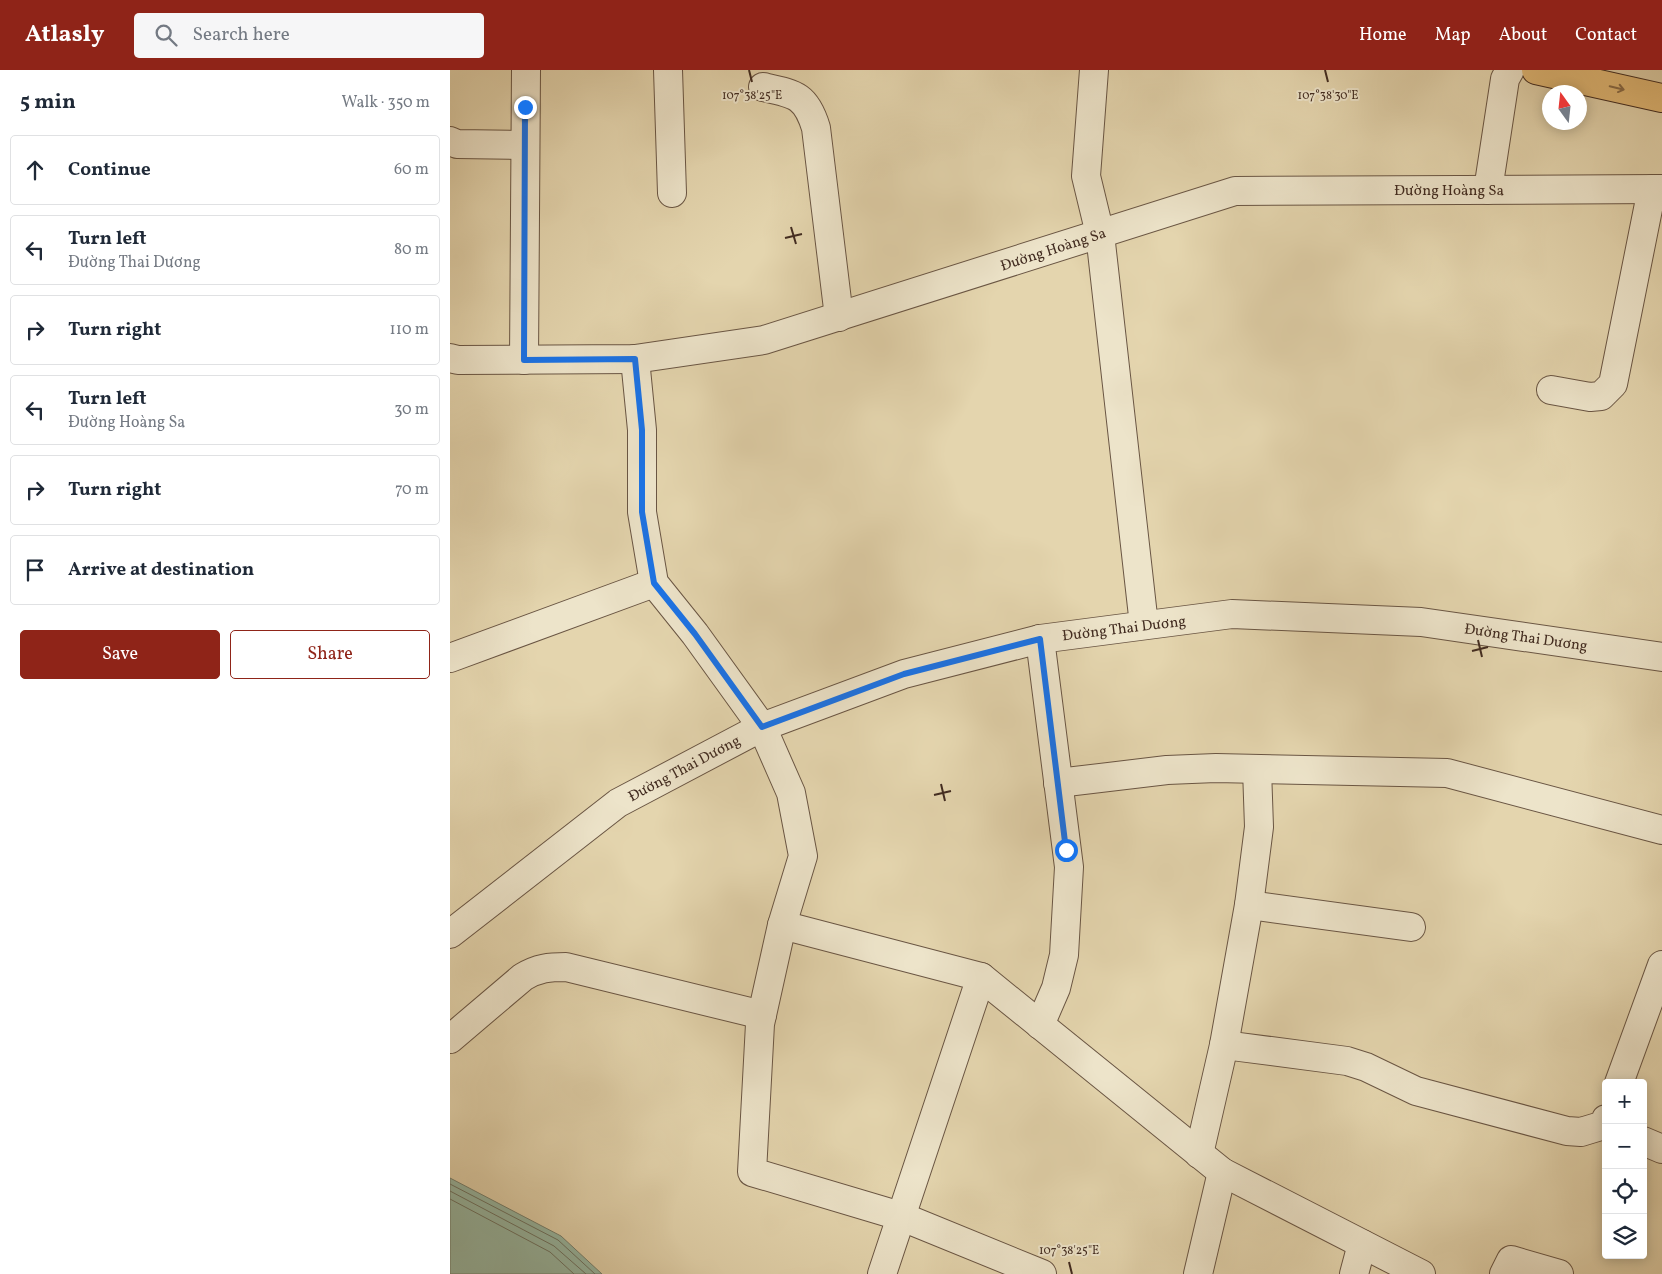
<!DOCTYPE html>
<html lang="en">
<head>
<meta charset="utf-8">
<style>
	body { margin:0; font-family:Vollkorn,serif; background:#f6f6f7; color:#1f2937 }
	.controls { position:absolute; right:15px; bottom:15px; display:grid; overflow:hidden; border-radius:5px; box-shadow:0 2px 12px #0003 }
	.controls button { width:45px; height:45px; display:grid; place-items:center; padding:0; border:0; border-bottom:1px solid #e0e1e3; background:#fff; color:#1f2937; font:25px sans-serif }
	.compass { position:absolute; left:1092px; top:15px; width:45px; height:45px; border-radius:50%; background:#fff; box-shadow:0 2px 12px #0003; rotate:345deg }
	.stop { position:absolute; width:15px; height:15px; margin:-11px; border:4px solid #1a73e8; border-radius:50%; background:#fff }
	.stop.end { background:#1a73e8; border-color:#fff; box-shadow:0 1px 5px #0008 }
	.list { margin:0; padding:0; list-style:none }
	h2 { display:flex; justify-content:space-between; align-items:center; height:65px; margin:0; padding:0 20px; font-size:21px }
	h2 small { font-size:16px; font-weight:400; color:#747a83 }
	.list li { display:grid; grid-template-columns:32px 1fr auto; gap:15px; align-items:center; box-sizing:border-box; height:70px; margin:0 10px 10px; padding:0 10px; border:1px solid #e0e1e3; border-radius:5px }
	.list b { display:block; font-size:19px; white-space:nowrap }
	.list p { margin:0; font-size:16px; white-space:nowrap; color:#747a83 }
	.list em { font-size:16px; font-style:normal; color:#747a83 }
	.actions { display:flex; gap:10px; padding:15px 20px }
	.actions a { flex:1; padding:11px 0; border:1px solid #8f2418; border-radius:5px; text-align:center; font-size:18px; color:#8f2418 }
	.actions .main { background:#8f2418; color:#fff }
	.icon { flex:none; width:28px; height:28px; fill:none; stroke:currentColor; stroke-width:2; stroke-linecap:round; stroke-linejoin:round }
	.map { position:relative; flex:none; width:1212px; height:1204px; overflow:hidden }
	header { display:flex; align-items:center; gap:30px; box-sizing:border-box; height:70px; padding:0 25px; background:#8f2418; color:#fff }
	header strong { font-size:24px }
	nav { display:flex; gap:28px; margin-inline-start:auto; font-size:18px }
	.search { width:350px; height:45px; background:#f6f6f7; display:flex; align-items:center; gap:12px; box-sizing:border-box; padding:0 18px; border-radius:5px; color:#747a83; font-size:19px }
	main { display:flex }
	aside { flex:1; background:#fff }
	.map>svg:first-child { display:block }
	.water { fill:#97b9a5; stroke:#758070 }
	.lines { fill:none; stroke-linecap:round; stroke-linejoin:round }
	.shore { stroke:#6c7262; stroke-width:1 }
	.minor-casing { stroke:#6a5644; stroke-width:30 }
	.major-casing { stroke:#412b20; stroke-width:30 }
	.minor { stroke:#ede4ca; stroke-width:28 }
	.major { stroke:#e2ba77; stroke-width:28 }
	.oneway { stroke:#896b47 }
	.route { stroke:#1a73e8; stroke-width:6 }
	.ticks { fill:none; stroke:#412b20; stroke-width:2 }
	.labels { text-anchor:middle; stroke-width:4; stroke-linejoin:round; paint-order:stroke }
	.street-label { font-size:15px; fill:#412b20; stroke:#ede4ca }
	.ticks-label { font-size:12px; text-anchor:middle; fill:#412b20; stroke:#ede4ca; stroke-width:4; stroke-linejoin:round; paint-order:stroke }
</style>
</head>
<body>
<header>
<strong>Atlasly</strong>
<div class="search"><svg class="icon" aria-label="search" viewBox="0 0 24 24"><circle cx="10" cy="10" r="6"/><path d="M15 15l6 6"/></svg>Search here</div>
<nav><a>Home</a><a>Map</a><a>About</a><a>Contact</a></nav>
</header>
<main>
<aside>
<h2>5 min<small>Walk · 350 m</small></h2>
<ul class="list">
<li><svg class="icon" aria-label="ahead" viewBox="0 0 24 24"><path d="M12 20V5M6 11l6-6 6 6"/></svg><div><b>Continue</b></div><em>60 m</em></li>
<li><svg class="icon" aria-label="left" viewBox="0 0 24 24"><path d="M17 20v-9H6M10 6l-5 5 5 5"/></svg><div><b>Turn left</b><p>Đường Thai Dương</p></div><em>80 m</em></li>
<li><svg class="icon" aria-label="right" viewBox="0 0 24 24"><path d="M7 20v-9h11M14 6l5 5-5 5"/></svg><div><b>Turn right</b></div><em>110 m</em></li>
<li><svg class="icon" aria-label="left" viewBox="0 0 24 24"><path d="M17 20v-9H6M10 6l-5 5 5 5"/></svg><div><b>Turn left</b><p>Đường Hoàng Sa</p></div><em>30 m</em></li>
<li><svg class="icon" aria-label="right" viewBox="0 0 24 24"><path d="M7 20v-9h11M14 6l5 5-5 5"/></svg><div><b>Turn right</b></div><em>70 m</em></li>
<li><svg class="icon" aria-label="arrive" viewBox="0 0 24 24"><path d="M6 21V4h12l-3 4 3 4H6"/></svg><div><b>Arrive at destination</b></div></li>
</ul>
<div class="actions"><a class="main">Save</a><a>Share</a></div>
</aside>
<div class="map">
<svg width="1212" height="1204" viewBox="0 0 1212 1204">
	<rect width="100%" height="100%" fill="#e4d5ae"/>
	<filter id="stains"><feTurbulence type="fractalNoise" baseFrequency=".004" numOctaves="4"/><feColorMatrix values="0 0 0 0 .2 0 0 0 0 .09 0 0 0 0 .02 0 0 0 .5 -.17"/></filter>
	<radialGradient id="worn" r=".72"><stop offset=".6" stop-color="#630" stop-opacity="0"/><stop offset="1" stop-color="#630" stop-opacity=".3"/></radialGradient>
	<polygon class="water" points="0,1108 111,1166 152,1204 0,1204"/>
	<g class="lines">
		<g class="shore">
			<polyline points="0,1114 108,1170 145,1204"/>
			<polyline points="0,1121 104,1176 136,1204"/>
			<polyline points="0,1129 100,1182 124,1204"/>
		</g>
		<defs>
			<g id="minor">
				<polyline points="218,0 222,123"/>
				<polyline points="644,0 636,106 650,164 694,555"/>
				<path d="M 313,17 C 345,24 356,25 366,58 L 389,247"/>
				<polyline points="0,71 7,74 75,75"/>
				<polyline points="1038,120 1055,9 1060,0"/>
				<polyline points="0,288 8,290 185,289 314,270 785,121 1212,119"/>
				<polyline points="185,289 192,360 192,442 204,513 245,564 312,657 341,723 353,786 332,855 310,954 302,1102 450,1146 592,1204"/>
				<polyline points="74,290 76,0"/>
				<polyline points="1101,320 1140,327 1151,326 1163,314 1202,119"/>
				<polyline points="590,569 619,797 614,885 606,918 590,955"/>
				<polyline points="0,588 204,513"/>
				<polyline points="608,713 717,700 766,698 997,703 1212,760"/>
				<polyline points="799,835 961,857"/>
				<polyline points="332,855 531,907 772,1102 971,1204"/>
				<polyline points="0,864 168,733 312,657 454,604 590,569 782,544 971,552 1212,587"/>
				<path d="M 0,969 L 73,907 C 88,898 99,897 116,897 L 312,945"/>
				<polyline points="774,975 897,991 916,997 966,1021 1117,1061 1131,1062 1154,1055 1156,1049"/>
				<polyline points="1169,1013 1212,895"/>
				<polyline points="1193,1071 1212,1079"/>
				<polyline points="749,1084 774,975 799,835 809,757 807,699"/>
				<polyline points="432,1204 531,907"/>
				<polyline points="748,1204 772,1102"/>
				<polyline points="904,1204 912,1174"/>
				<polyline points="1054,1204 1061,1190 1109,1204"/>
			</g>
			<polyline id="major" points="1086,0 1212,28"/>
		</defs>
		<use href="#minor" class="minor-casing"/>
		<use href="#major" class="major-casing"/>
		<use href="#minor" class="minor"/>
		<use href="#major" class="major"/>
	</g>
	<defs><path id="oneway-shaft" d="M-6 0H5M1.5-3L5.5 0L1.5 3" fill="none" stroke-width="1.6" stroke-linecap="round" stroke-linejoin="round" transform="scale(1.25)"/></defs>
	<use class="oneway" href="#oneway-shaft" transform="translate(1167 18) rotate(13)"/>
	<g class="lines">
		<polyline class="route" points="75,37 74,290 185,289 192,360 192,442 204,513 245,564 312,657 454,604 590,569 616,780"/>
	</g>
	<path class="ticks" d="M 299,0 L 302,12M 875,0 L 878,12M 341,157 L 346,174M 335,168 L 352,164M 1028,570 L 1032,587M 1022,581 L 1038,577M 491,714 L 495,731M 484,725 L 501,721M 619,1192 L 622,1204"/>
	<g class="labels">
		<g class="street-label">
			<text x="999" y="125">Đường Hoàng Sa</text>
			<text transform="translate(603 179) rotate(-18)" y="5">Đường Hoàng Sa</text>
			<text transform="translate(674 558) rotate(-7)" y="5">Đường Thai Dương</text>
			<text transform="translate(1076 567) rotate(8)" y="5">Đường Thai Dương</text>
			<text transform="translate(234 698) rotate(-28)" y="5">Đường Thai Dương</text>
		</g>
	</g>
	<g class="ticks-label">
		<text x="302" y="29">107°38'25"E</text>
		<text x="878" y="29">107°38'30"E</text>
		<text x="619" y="1184">107°38'25"E</text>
	</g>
	<rect width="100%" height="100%" filter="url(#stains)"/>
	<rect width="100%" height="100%" fill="url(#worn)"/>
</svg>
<div class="controls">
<button>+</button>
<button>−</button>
<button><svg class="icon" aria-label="locate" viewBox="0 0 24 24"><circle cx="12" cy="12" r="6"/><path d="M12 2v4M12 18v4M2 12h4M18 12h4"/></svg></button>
<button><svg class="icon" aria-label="layers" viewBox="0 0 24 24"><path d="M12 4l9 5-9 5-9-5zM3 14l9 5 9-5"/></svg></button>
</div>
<svg class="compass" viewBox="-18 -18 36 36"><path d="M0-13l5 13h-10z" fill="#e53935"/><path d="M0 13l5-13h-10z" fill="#747a83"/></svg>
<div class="stop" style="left:616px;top:780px"></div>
<div class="stop end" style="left:75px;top:37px"></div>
</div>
</main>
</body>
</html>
